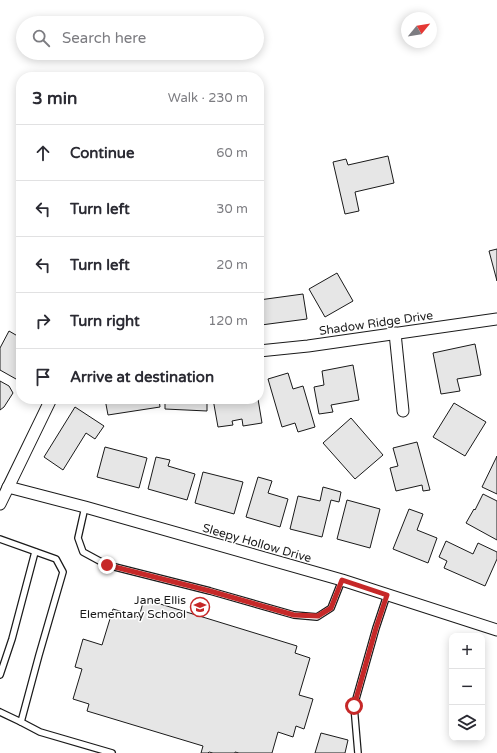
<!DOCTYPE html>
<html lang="en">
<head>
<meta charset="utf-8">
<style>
	body { margin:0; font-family:"Varela Round",sans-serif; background:#f7f7f7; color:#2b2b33 }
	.controls { position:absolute; right:12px; bottom:12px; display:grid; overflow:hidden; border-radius:8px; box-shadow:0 2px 10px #0003 }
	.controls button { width:36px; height:36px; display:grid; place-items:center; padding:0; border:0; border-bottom:1px solid #e1e1e2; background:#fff; color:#2b2b33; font:20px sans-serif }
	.compass { position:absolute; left:401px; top:12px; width:36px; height:36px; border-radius:50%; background:#fff; box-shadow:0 2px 10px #0003; rotate:60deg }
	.stop { position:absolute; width:12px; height:12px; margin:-9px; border:3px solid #c62828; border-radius:50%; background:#fff }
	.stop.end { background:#c62828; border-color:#fff; box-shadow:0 1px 4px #0008 }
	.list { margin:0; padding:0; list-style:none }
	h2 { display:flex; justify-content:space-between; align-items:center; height:52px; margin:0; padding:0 16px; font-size:17px }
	h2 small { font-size:13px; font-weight:400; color:#7c7c81 }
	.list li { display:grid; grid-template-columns:26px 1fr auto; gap:12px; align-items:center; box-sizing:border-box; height:56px; padding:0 16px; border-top:1px solid #e1e1e2 }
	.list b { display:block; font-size:15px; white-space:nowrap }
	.list em { font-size:13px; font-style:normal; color:#7c7c81 }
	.icon { flex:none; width:22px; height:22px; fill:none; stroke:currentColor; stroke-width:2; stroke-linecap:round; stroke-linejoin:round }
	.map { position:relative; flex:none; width:497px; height:753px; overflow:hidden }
	.search { position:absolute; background:#fff; box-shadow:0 2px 10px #0003; left:16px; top:16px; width:248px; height:44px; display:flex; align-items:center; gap:10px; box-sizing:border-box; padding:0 14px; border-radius:22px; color:#7c7c81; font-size:15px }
	.panel { position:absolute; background:#fff; box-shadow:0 2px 10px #0003; left:16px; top:72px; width:248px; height:332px; border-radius:16px }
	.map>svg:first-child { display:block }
	.building { fill:#e6e6e6; stroke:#1a1a1a }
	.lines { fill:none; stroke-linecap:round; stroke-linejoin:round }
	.service-casing { stroke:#1a1a1a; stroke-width:8 }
	.minor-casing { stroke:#1a1a1a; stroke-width:13 }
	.service { stroke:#fff; stroke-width:5.5 }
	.minor { stroke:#fff; stroke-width:11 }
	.route { stroke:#c62828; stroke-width:5 }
	.labels { text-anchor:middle; stroke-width:3; stroke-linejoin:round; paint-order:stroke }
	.street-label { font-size:12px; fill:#1a1a1a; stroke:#fff }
	.poi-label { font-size:12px; fill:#1a1a1a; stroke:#fff; text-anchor:end }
</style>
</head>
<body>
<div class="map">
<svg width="497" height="753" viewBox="0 0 497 753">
	<rect width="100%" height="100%" fill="#fff"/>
	<g class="building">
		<polygon points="388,156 394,183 355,192 359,211 345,214 333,162 346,159 348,165"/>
		<polygon points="497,249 497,281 489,251"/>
		<polygon points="337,273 353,301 325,317 309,289"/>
		<polygon points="303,294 307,319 261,325 259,300"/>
		<polygon points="9,331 21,338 21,371 16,379 0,370 0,348"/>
		<polygon points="475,344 481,375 457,379 460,391 441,394 433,353"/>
		<polygon points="353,365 359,400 331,405 333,412 319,414 314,387 324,385 322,371"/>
		<polygon points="288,373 293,389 303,386 315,427 298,432 295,423 282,427 268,379"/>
		<polygon points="0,381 9,386 13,393 4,407 0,410"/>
		<polygon points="105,399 159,399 160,407 108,415"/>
		<polygon points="165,399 207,399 207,411 165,409"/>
		<polygon points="213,399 258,399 262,423 243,426 242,419 232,421 233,425 218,427"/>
		<polygon points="454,403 486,422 465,456 433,437"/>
		<polygon points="75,407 104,426 95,439 86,433 63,470 44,457"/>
		<polygon points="351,418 383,455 355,479 323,443"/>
		<polygon points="417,442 430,490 423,491 422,485 396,491 390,468 398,466 393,448"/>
		<polygon points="105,447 147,458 139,488 97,477"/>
		<polygon points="497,456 497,494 482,487"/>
		<polygon points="156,457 170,460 168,466 195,474 187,500 148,489"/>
		<polygon points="203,472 243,482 234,514 195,503"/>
		<polygon points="258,477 272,481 268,493 288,499 280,527 246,517"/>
		<polygon points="323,487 341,492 339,502 331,500 322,537 290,529 298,496 320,501"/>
		<polygon points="483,494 497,501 497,540 466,523 474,509 475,510"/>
		<polygon points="347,500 380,509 370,548 337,539"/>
		<polygon points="409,509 423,514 417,530 437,538 428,563 393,549"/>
		<polygon points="446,541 473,554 478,543 497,552 497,559 485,586 444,568 447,561 439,557"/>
		<polygon points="144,599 297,646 295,653 310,658 299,695 313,699 304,729 296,726 293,737 278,732 272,753 239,753 235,752 235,753 213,753 209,752 208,753 201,753 203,746 87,711 89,704 73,699 82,669 75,667 83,639 102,645 113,609 139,617"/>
		<polygon points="321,733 348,740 345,753 315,753"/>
	</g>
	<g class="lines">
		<defs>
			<g id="service">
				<polyline points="85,507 78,538 83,552 107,565 210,591 294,615 317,617 331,608 342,580"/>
				<polyline points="0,539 56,559 63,572 39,655 21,722 0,712"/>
				<polyline points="0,675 12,639 35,552"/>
				<polyline points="21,722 40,732 112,753"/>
				<polyline points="358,753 354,706 376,628 387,595"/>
			</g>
			<g id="minor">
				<polyline points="395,333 403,411"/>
				<polyline points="259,351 308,346 497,319"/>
				<polyline points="8,487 85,507 342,580 497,630"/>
				<polyline points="0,504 51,399"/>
			</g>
		</defs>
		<use href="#service" class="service-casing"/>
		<use href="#minor" class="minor-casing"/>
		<use href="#service" class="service"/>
		<use href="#minor" class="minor"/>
	</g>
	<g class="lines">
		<polyline class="route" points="107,565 210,591 294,615 318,616 331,608 342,580 387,595 376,628 354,706"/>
	</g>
	<defs>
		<symbol id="school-ring" viewBox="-11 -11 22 22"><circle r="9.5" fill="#fff" stroke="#c62828" stroke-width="1.5"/><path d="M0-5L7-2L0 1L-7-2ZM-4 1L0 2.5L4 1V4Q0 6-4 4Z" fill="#c62828"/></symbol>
	</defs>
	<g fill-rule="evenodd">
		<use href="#school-ring" x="189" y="596" width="22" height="22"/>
	</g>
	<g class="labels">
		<g class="street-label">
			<text transform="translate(376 323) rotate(-8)" y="4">Shadow Ridge Drive</text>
			<text transform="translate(257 543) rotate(16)" y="4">Sleepy Hollow Drive</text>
		</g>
		<g class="poi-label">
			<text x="186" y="604">Jane Ellis<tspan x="186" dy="14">Elementary School</tspan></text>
		</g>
	</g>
</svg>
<div class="controls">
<button>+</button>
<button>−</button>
<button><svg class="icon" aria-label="layers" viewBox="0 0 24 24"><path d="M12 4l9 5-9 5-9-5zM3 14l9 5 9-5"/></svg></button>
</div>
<svg class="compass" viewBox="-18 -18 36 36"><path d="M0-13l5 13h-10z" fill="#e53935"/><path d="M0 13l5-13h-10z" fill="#7c7c81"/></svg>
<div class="stop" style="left:354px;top:706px"></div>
<div class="stop end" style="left:107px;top:565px"></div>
<div class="search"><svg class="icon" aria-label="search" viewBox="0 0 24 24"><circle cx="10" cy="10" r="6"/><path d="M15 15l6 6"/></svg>Search here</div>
<section class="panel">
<h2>3 min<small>Walk · 230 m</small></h2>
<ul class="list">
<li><svg class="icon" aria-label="ahead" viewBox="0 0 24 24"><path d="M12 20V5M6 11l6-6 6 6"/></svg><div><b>Continue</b></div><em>60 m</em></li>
<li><svg class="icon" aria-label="left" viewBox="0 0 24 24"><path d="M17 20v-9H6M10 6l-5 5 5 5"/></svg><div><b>Turn left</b></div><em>30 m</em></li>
<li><svg class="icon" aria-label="left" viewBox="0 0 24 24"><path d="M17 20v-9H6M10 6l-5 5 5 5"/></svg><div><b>Turn left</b></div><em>20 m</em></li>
<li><svg class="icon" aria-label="right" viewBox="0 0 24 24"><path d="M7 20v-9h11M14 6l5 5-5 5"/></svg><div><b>Turn right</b></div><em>120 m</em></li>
<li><svg class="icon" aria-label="arrive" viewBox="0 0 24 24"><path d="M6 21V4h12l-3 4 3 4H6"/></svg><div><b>Arrive at destination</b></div></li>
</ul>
</section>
</div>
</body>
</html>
